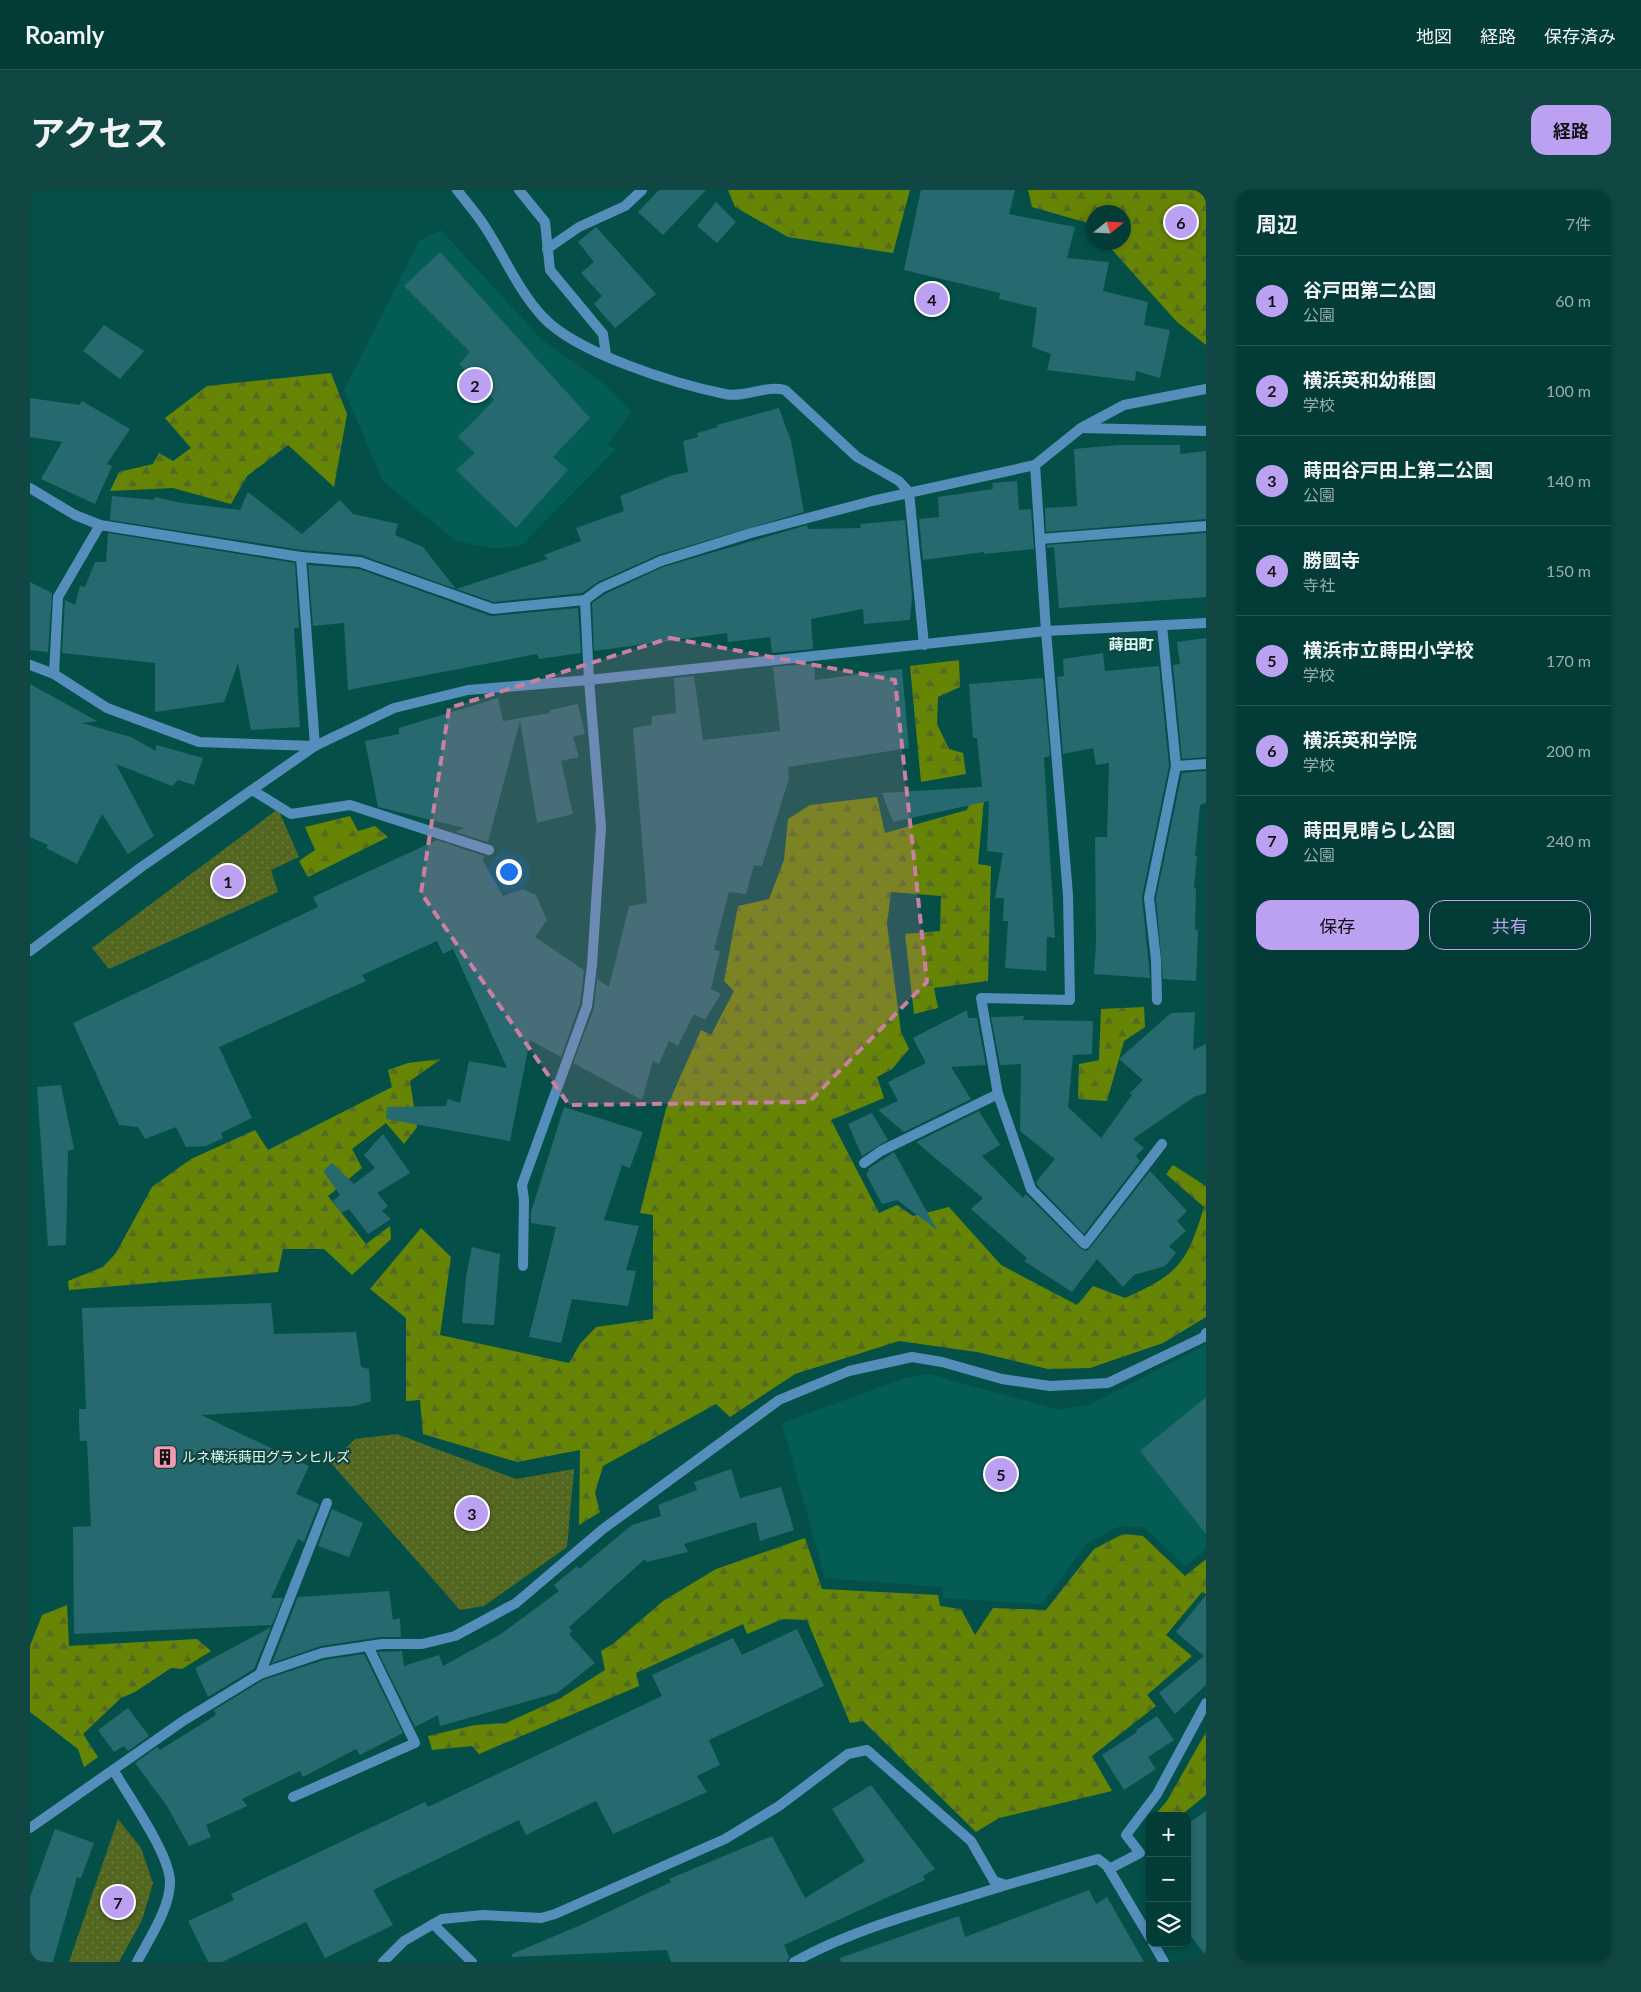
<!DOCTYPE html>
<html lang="ja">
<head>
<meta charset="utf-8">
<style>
	body { margin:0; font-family:Lato,"Noto Sans JP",sans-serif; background:#114742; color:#f1f3f6 }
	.controls { position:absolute; right:15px; bottom:15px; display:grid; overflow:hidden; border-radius:10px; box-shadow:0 2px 8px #0003 }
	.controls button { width:45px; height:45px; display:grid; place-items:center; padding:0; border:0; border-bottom:1px solid #245652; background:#033c37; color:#f1f3f6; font:25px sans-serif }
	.compass { position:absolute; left:1056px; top:15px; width:45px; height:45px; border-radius:50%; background:#033c37; box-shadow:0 2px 8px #0003; rotate:72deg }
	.you { position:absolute; left:478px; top:681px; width:18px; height:18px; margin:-12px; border:4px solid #fff; border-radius:50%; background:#1a73e8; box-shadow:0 0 0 8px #1a73e833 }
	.badge { display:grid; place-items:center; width:32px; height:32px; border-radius:50%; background:#bca0f2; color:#111; font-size:16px; font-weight:700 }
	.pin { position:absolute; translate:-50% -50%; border:2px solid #fff; box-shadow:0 1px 5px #0006 }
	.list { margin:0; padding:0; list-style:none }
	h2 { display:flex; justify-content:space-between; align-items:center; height:65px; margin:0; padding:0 20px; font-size:21px }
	h2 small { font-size:16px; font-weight:400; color:#97adad }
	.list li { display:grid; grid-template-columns:32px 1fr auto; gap:15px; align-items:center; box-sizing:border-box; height:90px; padding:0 20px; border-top:1px solid #245652 }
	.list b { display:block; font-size:19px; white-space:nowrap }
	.list p { margin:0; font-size:16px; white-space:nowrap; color:#97adad }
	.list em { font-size:16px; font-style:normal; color:#97adad }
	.actions { display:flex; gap:10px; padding:15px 20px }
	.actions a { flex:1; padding:11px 0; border:1px solid #bca0f2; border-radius:15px; text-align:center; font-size:18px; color:#bca0f2 }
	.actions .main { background:#bca0f2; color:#111 }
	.icon { flex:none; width:28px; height:28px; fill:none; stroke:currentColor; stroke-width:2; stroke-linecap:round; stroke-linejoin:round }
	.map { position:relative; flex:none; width:1176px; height:1772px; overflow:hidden; border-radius:15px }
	header { display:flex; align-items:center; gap:30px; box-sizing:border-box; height:70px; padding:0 25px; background:#033c37; border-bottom:1px solid #245652 }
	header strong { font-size:24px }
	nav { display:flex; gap:28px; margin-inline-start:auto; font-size:18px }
	.intro { display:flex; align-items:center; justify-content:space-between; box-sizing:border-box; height:120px; padding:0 30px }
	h1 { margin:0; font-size:35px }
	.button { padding:12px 22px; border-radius:15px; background:#bca0f2; color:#111; font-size:18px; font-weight:700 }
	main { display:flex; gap:30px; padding:0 30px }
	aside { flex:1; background:#033c37; border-radius:15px; box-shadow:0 2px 8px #0003 }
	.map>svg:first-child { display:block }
	.built { fill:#045d55 }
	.grass { fill:url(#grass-dots) }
	.forest { fill:url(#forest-firs) }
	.building { fill:#26696f }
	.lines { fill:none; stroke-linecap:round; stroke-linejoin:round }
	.service { stroke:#568ebb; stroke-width:10 }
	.minor { stroke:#568ebb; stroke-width:10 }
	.tertiary { stroke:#568ebb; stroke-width:10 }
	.marked { fill:#cb7fa1; fill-opacity:0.2; stroke:#cb7fa1; stroke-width:4; stroke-dasharray:10 6; stroke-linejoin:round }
	.labels { text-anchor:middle; stroke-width:4.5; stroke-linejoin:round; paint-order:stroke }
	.poi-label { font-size:14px; fill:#d5fdf7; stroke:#15433d; text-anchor:start }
	.neighbourhood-label { font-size:15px; font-weight:bold; fill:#d5fdf7; stroke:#15433d }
</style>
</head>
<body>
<header>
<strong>Roamly</strong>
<nav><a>地図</a><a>経路</a><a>保存済み</a></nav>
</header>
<div class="intro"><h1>アクセス</h1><a class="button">経路</a></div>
<main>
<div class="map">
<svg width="1176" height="1772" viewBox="0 0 1176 1772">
	<defs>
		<pattern id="grass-dots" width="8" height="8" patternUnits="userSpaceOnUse" patternTransform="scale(1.25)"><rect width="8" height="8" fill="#536721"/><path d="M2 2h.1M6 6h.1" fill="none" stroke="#6b7e42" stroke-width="1.8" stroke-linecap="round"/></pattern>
		<pattern id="forest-firs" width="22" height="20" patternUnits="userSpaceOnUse" patternTransform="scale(1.25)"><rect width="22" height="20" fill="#678505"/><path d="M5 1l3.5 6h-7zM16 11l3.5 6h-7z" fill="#556b24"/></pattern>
	</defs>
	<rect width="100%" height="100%" fill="#045049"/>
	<g class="built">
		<polygon points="411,40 512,150 570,191 601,222 577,255 586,259 492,355 466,359 426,351 353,291 314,200 389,51"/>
		<polygon points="1176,1155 1176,1359 1155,1376 1114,1337 1090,1336 1056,1354 1012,1414 913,1408 912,1397 795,1388 752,1233 875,1188 899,1184 1029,1220 1061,1214"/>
	</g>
	<g class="grass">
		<polygon points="248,619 269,667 241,680 248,702 79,779 62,758"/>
		<polygon points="367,1244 486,1289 544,1279 537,1357 454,1416 430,1420 301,1273 325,1249"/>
		<polygon points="88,1629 111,1658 123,1693 112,1730 89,1772 39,1772"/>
	</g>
	<g class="forest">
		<polygon points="698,0 880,0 863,63 758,47 705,17"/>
		<polygon points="998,0 1176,0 1176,155 1147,132 1076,53 1094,52 1094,22 1064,22 1063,39 1058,33 1002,17"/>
		<polygon points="301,183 317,224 304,297 258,255 217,286 201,314 143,298 80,301 89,282 123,274 129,263 143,271 161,258 135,228 177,196"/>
		<polygon points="929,470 930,497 908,507 907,534 919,559 933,563 936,584 891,592 880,476"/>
		<path d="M 955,599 L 948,674 L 961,676 L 958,791 L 904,798 L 908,818 L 884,824 L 875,744 L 910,741 L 911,706 L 861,702 L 857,734 L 871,842 L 879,859 L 862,879 L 847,887 L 854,908 L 801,930 L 849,1023 L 867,1015 L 883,1026 L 919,1017 L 971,1075 L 1047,1115 L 1063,1096 L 1095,1108 C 1149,1084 1157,1073 1174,1017 L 1136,984 L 1143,975 L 1176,996 L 1176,1127 L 1133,1153 L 1060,1178 L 1018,1179 L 947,1162 L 869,1151 L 765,1184 L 700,1227 L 686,1214 L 573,1276 L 565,1303 L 570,1322 L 549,1335 L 550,1260 L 487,1272 L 393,1244 L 390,1210 L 376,1211 L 376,1128 L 340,1099 L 391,1038 L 421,1067 L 410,1145 L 539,1173 L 550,1154 L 566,1137 L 623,1129 L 623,1025 L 610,1023 L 636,919 L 671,840 L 681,845 L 704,801 L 694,791 L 708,716 L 739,709 L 754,670 L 758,629 L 780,615 L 847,607 L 855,643 L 937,620 L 944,602 Z"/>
		<polygon points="320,626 328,641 345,636 358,647 278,687 269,671 285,660 275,637"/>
		<polygon points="1114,817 1115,837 1094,851 1077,911 1048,909 1049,874 1069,870 1071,819"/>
		<polygon points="411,869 380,891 387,937 374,954 356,933 322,959 332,978 298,1006 336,1054 360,1036 361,1049 322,1085 294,1059 253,1059 248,1082 39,1100 38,1091 73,1077 86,1063 122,997 161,969 225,940 238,960 362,897 358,880 378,873"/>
		<polygon points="1093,1344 1113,1346 1155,1386 1176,1369 1176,1404 1172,1402 1136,1445 1162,1466 1117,1505 1126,1516 1062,1566 1082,1601 969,1628 946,1642 833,1531 820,1533 777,1430 753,1429 717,1444 713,1434 606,1483 609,1496 449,1564 442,1556 402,1560 398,1546 445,1535 476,1533 529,1509 575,1480 571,1461 583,1454 633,1411 686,1379 775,1348 792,1399 908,1405 910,1416 931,1419 945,1445 963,1418 1016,1420 1064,1359"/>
		<polygon points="37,1415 39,1456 167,1449 181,1461 152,1479 141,1478 105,1502 91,1508 53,1544 68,1567 54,1577 48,1559 0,1522 0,1456 12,1425"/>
		<polygon points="1176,1542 1176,1605 1150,1626 1124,1626 1137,1611"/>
	</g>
	<g class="building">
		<polygon points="629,0 676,0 633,45 608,22"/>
		<polygon points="891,0 985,0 979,24 1045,37 1037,68 1079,72 1073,101 1118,112 1114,135 1140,140 1130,188 1106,181 1105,191 1017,180 1021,164 1002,157 1007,118 969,109 970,103 874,80"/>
		<polygon points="686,12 706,32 687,53 667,36"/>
		<polygon points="566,37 626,104 585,138 564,114 572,106 551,83 564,72 548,52"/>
		<polygon points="410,62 560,228 523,267 538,280 486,338 426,280 445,263 428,247 464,210 429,174 440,162 374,96"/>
		<polygon points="74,135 114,161 90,189 53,161"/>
		<polygon points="0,208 49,215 52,211 100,239 77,274 82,276 65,314 11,289 32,252 0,247"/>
		<polygon points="749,218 761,251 774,322 628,365 568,392 552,403 464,412 426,399 518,369 514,365 551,351 546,338 594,321 590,306 643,285 658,282 653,251 668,247 667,243 688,237 687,235"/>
		<polygon points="1088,255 1150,255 1150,264 1176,261 1176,329 1016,342 1015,318 1047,316 1044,259"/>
		<polygon points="987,291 989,320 1001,319 1004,359 954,364 954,362 893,370 889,329 909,327 908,307 963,299 962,293"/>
		<polygon points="218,302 272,344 310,310 323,324 368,334 365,345 393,357 426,399 331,365 272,360 80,330 82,306 124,310 125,307 152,313 210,320"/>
		<polygon points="875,330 882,407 880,430 834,434 833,419 781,429 783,459 742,463 740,447 698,452 697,443 564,461 562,413 575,404 633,377 777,335 778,339 831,338 830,334"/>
		<polygon points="78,343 265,373 269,438 264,438 270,537 221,540 208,473 194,512 125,522 125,473 32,463 35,410 45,415 50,396 55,397 65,372 76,372"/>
		<polygon points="1176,343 1176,407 1029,418 1024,357 1017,358 1017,355"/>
		<polygon points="278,375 329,379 461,426 548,418 551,463 509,469 507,464 318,500 314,433 283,436"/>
		<polygon points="0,392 22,403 18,462 0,460"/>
		<polygon points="1176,448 1176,567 1152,569 1143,475 1150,474 1147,452"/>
		<polygon points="1073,463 1075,481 1129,476 1139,576 1112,707 1120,788 1064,784 1066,752 1065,647 1077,647 1079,573 1066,575 1063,558 1033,564 1027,487 1034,486 1033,469"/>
		<polygon points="784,473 785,490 872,479 879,558 758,577 759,588 732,676 724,675 716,704 699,702 684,760 690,761 681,799 691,804 675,830 664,824 648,856 639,851 629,874 623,871 612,910 543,873 564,818 567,789 579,797 599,716 617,713 603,538 621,535 622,526 646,523 644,488 664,486 673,550 750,541 743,477"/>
		<polygon points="1013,488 1020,566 1014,568 1025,748 1017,747 1016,781 975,778 978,731 973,731 974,708 965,708 973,663 957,661 959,611 863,632 852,603 952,597 947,548 943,548 939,494"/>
		<polygon points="0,494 67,531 52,533 101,547 126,561 126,555 173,568 164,595 148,590 142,596 86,574 124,646 98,664 72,624 47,674 16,658 18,655 0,647"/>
		<polygon points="468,508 473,531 520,523 520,520 548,514 555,544 543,547 549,567 531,571 543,624 507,633 490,531 458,652 425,642 434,638 348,617 335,551 369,544 369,538"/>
		<polygon points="1176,581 1176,613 1170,615 1165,666 1167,666 1164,698 1166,698 1165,740 1168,740 1166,791 1133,789 1126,708 1152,583"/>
		<polygon points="407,650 454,666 453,671 473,706 493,699 506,705 517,730 505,747 554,780 550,814 531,867 500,850 480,951 356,929 357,917 416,916 418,909 430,913 439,871 477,878 423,759 413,764 407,751 332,785 336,791 189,857 222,928 191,943 193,948 176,956 156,957 146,937 115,949 108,937 89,935 43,833 288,717 283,707"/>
		<polygon points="937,820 938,828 947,828 956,875 921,877 941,909 874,942 848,920 868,911 858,892 896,873 883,848"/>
		<polygon points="1165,822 1163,860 1176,854 1176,903 1164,907 1103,949 1114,958 1106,966 1110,971 1054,1044 1007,995 1006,992 1025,969 990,941 991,874 970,875 961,827 994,826 993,830 1063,831 1062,864 1043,865 1038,917 1071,948 1102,905 1100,903 1113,890 1089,869 1141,823"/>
		<polygon points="31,895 44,959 38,961 36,1055 18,1056 7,897"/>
		<polygon points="534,917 613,942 600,978 592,975 574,1030 609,1036 596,1080 606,1081 598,1116 542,1109 531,1153 499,1147 526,1037 501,1033 501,1022"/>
		<polygon points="949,921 970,955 952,966 993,1008 996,1004 1051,1059 1057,1061 1060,1058 1120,981 1157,1021 1147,1031 1156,1041 1139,1056 1146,1063 1135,1076 1104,1085 1093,1097 1067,1069 1042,1102 994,1071 997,1068 941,1019 953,1008 886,952"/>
		<polygon points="842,923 858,950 832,966 818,934"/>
		<polygon points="353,944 380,983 347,1003 358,1016 352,1021 361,1029 338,1044 319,1019 311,1023 303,1011 310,1005 293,981 302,973 324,994 345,978 334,965"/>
		<polygon points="864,962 907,1040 867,1010 852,1014 836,984 839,981 838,979"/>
		<polygon points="442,1057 470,1064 464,1135 432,1133 436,1087"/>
		<polygon points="241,1113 244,1144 326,1142 331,1177 339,1179 341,1211 325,1216 171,1225 279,1276 266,1304 289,1314 274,1352 268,1349 241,1408 253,1408 242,1435 44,1444 43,1337 61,1336 57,1251 50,1251 49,1235 49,1219 56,1219 52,1118"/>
		<polygon points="1176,1207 1176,1344 1110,1261"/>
		<polygon points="701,1279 710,1308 751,1297 764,1340 730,1351 726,1332 654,1354 658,1362 616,1372 615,1369 539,1437 542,1441 539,1444 565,1473 527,1503 410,1536 408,1525 385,1537 348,1462 372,1461 374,1476 409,1465 413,1476 471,1444 529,1401 524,1395 547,1376 549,1379 602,1335 631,1326 628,1315 667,1300 664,1292"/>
		<polygon points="302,1319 333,1333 319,1367 288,1356"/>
		<polygon points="359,1401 363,1430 370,1428 371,1447 351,1447 291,1456 242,1473 268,1407"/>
		<polygon points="1176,1405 1176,1495 1145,1524 1129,1503 1174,1466 1146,1442"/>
		<polygon points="241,1437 224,1479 178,1507 165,1478"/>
		<polygon points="767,1439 794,1496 679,1550 690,1575 667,1586 677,1602 583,1644 566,1611 496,1645 489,1630 343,1700 363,1735 295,1768 276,1732 192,1772 178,1772 158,1731 204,1710 201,1704 395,1612 398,1617 632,1506 622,1485 652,1471 703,1448 712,1465"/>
		<polygon points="334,1464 373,1543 330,1565 326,1559 273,1587 270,1581 212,1609 217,1616 176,1635 181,1647 159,1656 137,1616 105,1573 127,1557 130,1560 186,1525 184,1520 233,1490 294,1470"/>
		<polygon points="98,1518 119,1546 98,1561 94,1556 84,1562 68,1540"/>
		<polygon points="1127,1526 1144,1550 1118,1567 1126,1579 1094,1600 1072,1565 1107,1542 1106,1540"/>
		<polygon points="841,1595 905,1679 893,1686 895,1690 754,1755 759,1767 757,1772 641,1772 637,1760 482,1767 482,1764 553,1734 641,1692 639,1689 742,1646 775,1708 835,1671 802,1619"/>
		<polygon points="1176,1621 1176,1766 1157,1741 1157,1634"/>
		<polygon points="25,1639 64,1653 51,1688 47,1687 23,1772 0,1772 0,1707"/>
		<polygon points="1059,1700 1066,1714 1077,1707 1114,1772 811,1772 810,1768 929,1726 935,1747"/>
	</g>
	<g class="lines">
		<g class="service">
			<polyline points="489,0 515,32 520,80 573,144 576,165"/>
			<polyline points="517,59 549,37 595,16 612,0"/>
			<polyline points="0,298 45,325 70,335 271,367 330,372 463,419 555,410"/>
			<polyline points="1010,349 1176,336"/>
			<polyline points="1016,441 1038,705 1040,810 951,808 968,904 1001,999 1055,1054 1132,954"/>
			<polyline points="24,484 28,407 70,335"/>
			<polyline points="559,490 555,410 571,398 631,371"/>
			<polyline points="1146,576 1176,574"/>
			<polyline points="222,600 261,624 320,615 459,660"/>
			<polyline points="1127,810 1126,770 1119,708 1146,576 1132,436"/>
			<polyline points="834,973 851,961 968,904"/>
			<polyline points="493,1076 494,1010 492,995 557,816 562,775"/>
			<polyline points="230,1484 297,1313"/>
			<polyline points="263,1607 385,1553 338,1456"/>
			<polyline points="1079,1679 1110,1663 1096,1645 1127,1604 1176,1513"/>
			<polyline points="403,1734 442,1772"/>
			<path d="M 764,1772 C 829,1736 905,1718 976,1695"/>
		</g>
		<g class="minor">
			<polyline points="1052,238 1176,241"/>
			<polyline points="1005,275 1016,441"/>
			<polyline points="879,302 894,455"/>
			<polyline points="631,371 721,343 842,311 1005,275 1051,238 1094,215 1176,199"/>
			<polyline points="0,475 24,484 77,518 169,552 285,556 271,367"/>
			<polyline points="559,490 571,637 562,775"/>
			<polyline points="0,761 110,678 285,556 364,518 438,500 559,490 1016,441 1176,433"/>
			<path d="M 84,1581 C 99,1607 138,1662 140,1690 C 141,1717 119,1749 107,1772"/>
			<polyline points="0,1638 153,1531 230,1484 292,1463 352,1454 392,1454 425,1446 486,1413 573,1339 749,1210 819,1181 882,1167 912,1172 972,1189 1020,1196 1078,1193 1174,1147 1176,1143"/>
			<polyline points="1123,1753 1134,1772"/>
			<polyline points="353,1772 374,1751 412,1729 453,1725 511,1728 525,1724 695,1649 749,1616 818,1564 837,1560 941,1651 964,1691 976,1695 1068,1669 1077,1676 1120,1748"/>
		</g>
		<path class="tertiary" d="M 427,0 C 437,13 449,26 457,40 C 475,68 489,101 512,126 C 545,163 646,194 695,204 C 715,208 734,195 755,200 L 827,267 L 869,291 L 879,302"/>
	</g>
	<path class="marked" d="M 640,448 L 865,490 L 897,792 L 779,912 L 539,915 L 391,703 L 419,518 Z"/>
	<defs>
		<symbol id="building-square" viewBox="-11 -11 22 22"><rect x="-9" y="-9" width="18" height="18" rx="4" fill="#f29aaf" stroke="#15433d"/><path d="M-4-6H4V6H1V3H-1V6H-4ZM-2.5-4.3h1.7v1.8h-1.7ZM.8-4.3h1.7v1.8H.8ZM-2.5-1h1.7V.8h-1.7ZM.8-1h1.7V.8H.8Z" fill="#111"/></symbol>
	</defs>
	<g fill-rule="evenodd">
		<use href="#building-square" x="121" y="1253" width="28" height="28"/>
	</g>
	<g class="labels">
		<g class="poi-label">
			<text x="152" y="1272">ルネ横浜蒔田グランヒルズ</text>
		</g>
		<g class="neighbourhood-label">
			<text x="1101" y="460">蒔田町</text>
		</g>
	</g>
</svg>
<div class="controls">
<button>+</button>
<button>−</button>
<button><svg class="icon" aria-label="layers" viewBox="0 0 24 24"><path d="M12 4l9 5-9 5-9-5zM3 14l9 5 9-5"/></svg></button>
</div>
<svg class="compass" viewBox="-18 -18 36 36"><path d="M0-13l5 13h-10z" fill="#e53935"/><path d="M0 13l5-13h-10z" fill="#97adad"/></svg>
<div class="you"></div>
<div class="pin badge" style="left:198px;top:691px">1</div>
<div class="pin badge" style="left:445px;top:195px">2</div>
<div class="pin badge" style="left:442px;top:1323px">3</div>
<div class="pin badge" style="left:902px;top:109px">4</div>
<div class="pin badge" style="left:971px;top:1284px">5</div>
<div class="pin badge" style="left:1151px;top:32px">6</div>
<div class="pin badge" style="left:88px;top:1712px">7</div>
</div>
<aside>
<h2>周辺<small>7件</small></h2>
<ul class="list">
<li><span class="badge">1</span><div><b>谷戸田第二公園</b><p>公園</p></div><em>60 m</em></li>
<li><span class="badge">2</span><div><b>横浜英和幼稚園</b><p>学校</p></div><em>100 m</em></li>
<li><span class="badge">3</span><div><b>蒔田谷戸田上第二公園</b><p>公園</p></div><em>140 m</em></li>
<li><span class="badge">4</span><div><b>勝國寺</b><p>寺社</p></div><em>150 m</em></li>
<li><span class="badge">5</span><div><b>横浜市立蒔田小学校</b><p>学校</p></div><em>170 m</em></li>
<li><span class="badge">6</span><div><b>横浜英和学院</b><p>学校</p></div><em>200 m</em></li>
<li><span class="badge">7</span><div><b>蒔田見晴らし公園</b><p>公園</p></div><em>240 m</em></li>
</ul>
<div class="actions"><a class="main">保存</a><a>共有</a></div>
</aside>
</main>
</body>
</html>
